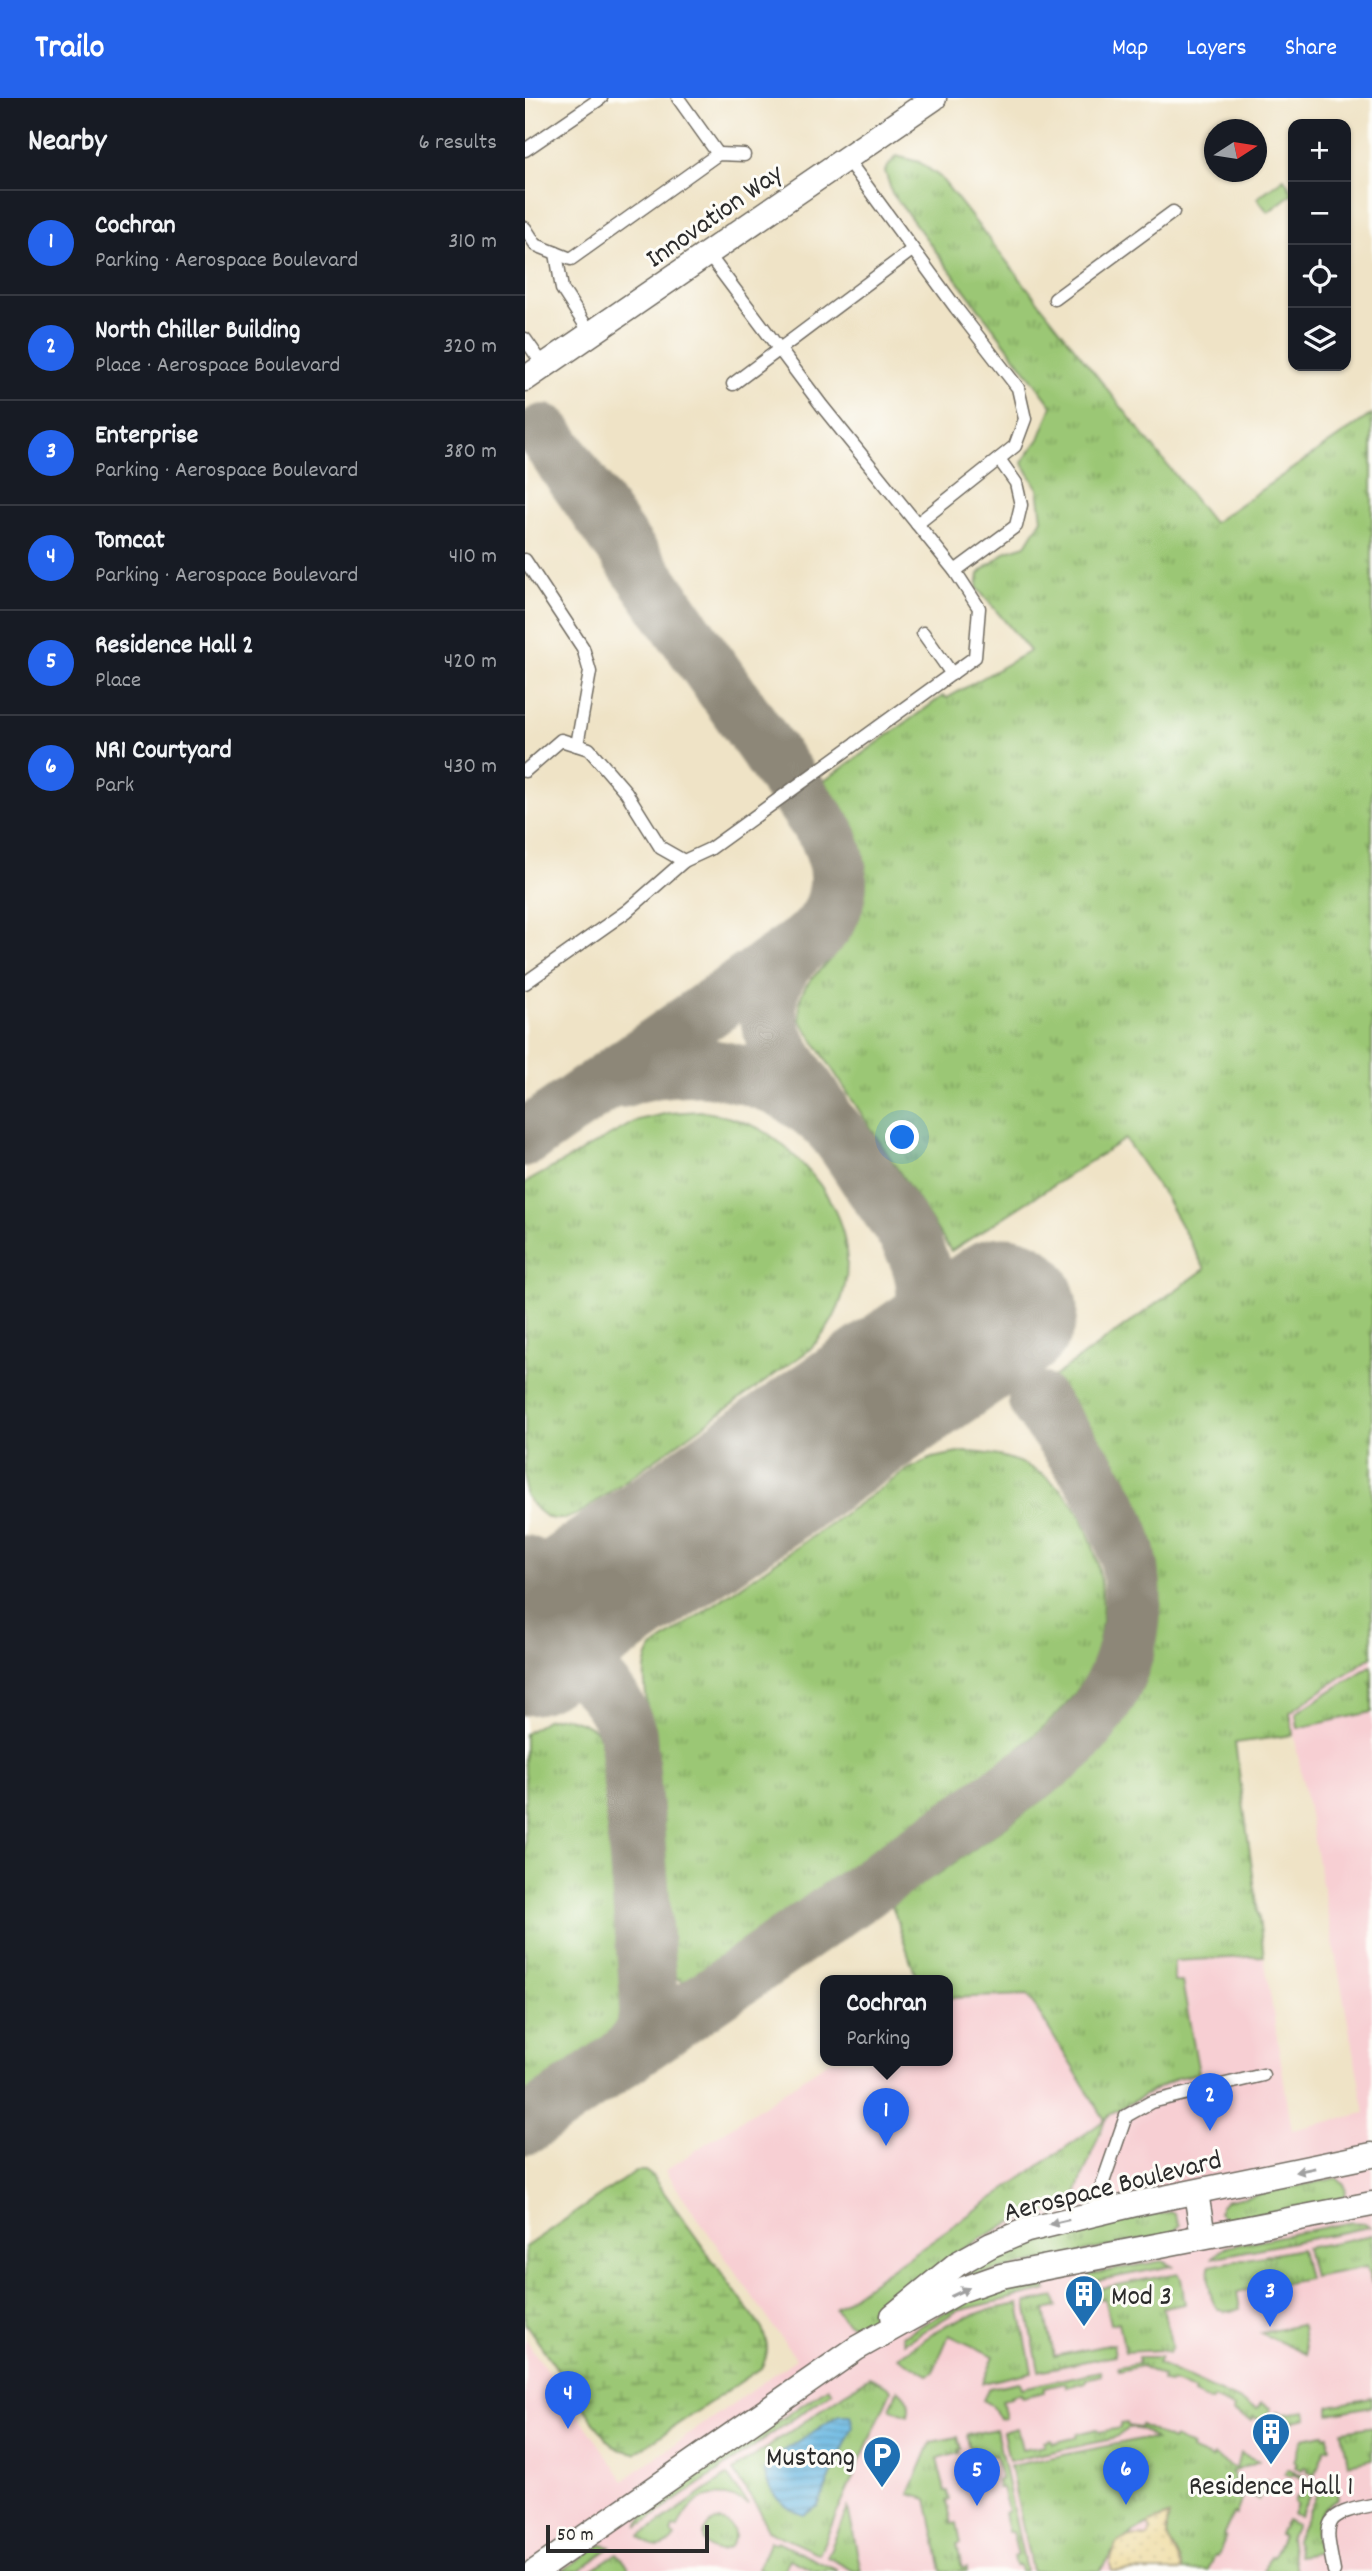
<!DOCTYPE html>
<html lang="en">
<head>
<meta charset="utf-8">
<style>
	body { margin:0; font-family:Dekko,sans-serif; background:#20242c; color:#f1f3f6 }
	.controls { position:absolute; right:21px; top:21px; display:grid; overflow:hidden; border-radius:14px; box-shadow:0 2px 5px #0004 }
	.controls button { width:63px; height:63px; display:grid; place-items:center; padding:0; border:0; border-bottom:2px solid #363941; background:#171b24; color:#f1f3f6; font:35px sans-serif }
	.compass { position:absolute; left:679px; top:21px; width:63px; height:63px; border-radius:50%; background:#171b24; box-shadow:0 2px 5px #0004; rotate:78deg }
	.scale { position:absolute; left:21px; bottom:18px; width:163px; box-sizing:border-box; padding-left:7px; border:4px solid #2b2b2b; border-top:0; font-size:19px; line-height:24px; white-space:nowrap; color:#2b2b2b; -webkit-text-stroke:5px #fdfcf7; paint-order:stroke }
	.you { position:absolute; left:378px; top:1040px; width:24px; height:24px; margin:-18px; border:5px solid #fff; border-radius:50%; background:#1a73e8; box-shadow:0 0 0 10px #1a73e833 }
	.badge { display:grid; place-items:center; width:46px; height:46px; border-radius:50%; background:#2563eb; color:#fff; font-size:23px; font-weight:700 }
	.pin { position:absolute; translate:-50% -58px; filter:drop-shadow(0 2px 4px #0008) }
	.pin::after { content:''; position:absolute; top:37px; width:24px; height:21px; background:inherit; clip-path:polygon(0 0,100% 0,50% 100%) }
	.popup { position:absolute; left:295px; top:1877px; width:133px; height:91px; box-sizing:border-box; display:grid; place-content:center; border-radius:14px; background:#171b24; filter:drop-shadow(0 2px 5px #0005); font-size:23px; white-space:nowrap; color:#9ea1a6 }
	.popup b { font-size:26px; color:#f1f3f6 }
	.popup::after { content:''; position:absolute; left:50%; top:100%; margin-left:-14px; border:14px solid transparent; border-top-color:#171b24 }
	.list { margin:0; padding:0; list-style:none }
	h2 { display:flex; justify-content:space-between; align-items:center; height:91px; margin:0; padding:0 28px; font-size:30px }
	h2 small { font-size:23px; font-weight:400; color:#9ea1a6 }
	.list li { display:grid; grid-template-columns:46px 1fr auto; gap:21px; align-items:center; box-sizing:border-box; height:105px; padding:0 28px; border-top:2px solid #363941 }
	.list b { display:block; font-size:26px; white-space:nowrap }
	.list p { margin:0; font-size:23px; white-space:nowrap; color:#9ea1a6 }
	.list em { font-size:23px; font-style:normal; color:#9ea1a6 }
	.icon { flex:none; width:38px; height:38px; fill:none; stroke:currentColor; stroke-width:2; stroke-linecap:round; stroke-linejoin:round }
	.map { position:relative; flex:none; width:847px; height:2473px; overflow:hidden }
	header { display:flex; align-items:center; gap:42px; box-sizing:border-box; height:98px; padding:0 35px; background:#2563eb; color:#fff }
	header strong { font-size:33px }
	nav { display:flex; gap:38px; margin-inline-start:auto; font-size:24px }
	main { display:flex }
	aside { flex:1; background:#171b24 }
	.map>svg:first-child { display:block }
	.built { fill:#f7cfd3 }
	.grass { fill:url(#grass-tufts); stroke:#637950; stroke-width:2 }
	.wetland { fill:url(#wetland-marsh); stroke:#637950; stroke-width:2 }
	.sand { fill:url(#sand-dots); stroke:#8c8264; stroke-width:2 }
	.pitch { fill:#9bc775; stroke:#637950; stroke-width:2 }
	.water { fill:url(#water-rules); stroke:#4a7186; stroke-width:2 }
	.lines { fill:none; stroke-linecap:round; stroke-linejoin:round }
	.taxiway { stroke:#8d8778; stroke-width:58 }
	.runway { stroke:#8d8778; stroke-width:147 }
	.service-casing { stroke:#706b61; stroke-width:15 }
	.minor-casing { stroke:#706b61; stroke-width:27 }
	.service { stroke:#fff; stroke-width:12 }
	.minor { stroke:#fff; stroke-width:24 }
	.oneway { fill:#a0a0a0 }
	.labels { text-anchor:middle; stroke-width:6; stroke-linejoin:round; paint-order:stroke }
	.street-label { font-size:28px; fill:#2b2b2b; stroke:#fdfcf7 }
	.poi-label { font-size:28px; fill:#2b2b2b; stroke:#fdfcf7; text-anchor:start }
</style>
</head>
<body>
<header>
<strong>Trailo</strong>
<nav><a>Map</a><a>Layers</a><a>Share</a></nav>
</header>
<main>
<aside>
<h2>Nearby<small>6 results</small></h2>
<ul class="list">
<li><span class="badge">1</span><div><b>Cochran</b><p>Parking · Aerospace Boulevard</p></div><em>310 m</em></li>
<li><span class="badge">2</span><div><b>North Chiller Building</b><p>Place · Aerospace Boulevard</p></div><em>320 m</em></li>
<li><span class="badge">3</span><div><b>Enterprise</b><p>Parking · Aerospace Boulevard</p></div><em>380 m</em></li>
<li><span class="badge">4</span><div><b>Tomcat</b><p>Parking · Aerospace Boulevard</p></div><em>410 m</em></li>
<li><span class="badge">5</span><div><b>Residence Hall 2</b><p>Place</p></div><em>420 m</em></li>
<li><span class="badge">6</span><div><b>NR1 Courtyard</b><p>Park</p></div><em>430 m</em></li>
</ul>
</aside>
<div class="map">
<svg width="847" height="2473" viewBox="0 0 847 2473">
	<defs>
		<pattern id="grass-tufts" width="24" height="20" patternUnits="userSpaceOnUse" patternTransform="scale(1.75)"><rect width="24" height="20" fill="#9bc775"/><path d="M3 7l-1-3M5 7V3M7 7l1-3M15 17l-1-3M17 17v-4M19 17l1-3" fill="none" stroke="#7fa260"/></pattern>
		<pattern id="wetland-marsh" width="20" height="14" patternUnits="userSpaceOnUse" patternTransform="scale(1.75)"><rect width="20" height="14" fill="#9bc775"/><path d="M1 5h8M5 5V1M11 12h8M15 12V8" fill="none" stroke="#7fa260"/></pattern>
		<pattern id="sand-dots" width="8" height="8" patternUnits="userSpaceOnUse" patternTransform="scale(1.75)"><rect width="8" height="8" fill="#eeda9e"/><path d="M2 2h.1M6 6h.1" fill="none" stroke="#cb8" stroke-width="1.8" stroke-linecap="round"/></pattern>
		<pattern id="water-rules" width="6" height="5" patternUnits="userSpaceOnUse" patternTransform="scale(1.75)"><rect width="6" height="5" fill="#68b7e2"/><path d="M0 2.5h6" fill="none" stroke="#5695b7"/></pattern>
	</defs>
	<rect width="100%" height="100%" fill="#fdfcf7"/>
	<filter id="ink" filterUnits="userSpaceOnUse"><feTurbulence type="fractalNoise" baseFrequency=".0143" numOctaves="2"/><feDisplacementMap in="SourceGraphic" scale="14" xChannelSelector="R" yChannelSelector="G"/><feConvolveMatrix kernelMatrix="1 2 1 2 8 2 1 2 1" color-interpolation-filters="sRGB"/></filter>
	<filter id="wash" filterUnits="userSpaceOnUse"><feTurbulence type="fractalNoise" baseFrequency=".00686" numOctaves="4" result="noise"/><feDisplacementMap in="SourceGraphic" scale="28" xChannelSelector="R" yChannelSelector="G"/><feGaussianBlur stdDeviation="1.57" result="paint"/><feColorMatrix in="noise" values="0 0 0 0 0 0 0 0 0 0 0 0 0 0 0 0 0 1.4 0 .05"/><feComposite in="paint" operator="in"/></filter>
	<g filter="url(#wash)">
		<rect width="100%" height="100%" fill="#efe3c6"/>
		<polygon class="built" points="847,1558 847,2473 0,2473 0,2241 99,2382 271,2261 140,2073 306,1962 422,1962 422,1900 648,1892 649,1863 739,1858 767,2032 840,2015 765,1615"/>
		<g class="grass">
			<path d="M 371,58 L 394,64 L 415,79 L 688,425 L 847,316 L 847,1558 L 765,1614 L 768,1637 L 710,1645 L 739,1858 L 649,1863 L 649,1884 L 657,1884 L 674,1975 L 652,1980 L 588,2014 L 580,2022 L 546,2108 L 484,2125 L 419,2162 L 352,2223 C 332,2233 321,2229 310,2210 L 580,2022 L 503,1897 L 422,1900 L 422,1882 L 392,1882 L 365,1801 L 415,1775 L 532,1692 L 604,1613 L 629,1536 L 625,1461 L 603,1384 L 524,1282 L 680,1171 L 640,1099 L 600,1041 L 426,1153 L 275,922 C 271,888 287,882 307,859 C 363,799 336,745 295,686 L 418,598 L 422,600 L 505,553 L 452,490 L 454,476 L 458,472 L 482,453 L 501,447 L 517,421 L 513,391 L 497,364 L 514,341 L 527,308 L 367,95 L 360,73 Z"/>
			<path d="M 176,1013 C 197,1017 218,1022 237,1032 C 253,1041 266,1054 278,1067 C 331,1120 340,1199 283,1253 L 58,1413 C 31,1429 16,1421 0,1397 L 0,1085 L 113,1022 L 144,1015 Z"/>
			<path d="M 438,1354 C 491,1354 539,1379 561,1429 C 580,1474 585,1527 564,1573 C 545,1612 506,1640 473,1667 C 380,1745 277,1811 177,1881 C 160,1890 149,1882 142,1865 L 120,1586 C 119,1572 120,1562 127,1550 L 382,1372 L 407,1360 Z"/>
			<polygon points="847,1567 847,1614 773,1630 771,1615"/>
			<path d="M 37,1619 C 60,1624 77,1631 86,1655 L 104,1916 L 97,1932 L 85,1944 L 0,2004 L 0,1636 L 21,1622 Z"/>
			<polygon points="812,2080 820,2088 821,2095 818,2100 701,2123 694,2115 695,2108 700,2103"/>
			<path d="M 645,2114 L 649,2115 L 655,2127 L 648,2135 L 445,2178 L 443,2176 C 477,2140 596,2124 645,2114 Z"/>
			<polygon points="827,2124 840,2125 845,2129 686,2160 701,2149"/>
			<polygon points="847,2137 847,2186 841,2169 788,2179 781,2150"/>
			<path d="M 776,2151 L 783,2181 L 712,2194 L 715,2211 C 710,2212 703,2215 697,2213 C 684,2209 683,2180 684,2168 Z"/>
			<polygon points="637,2163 647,2168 565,2184 564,2178 566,2176"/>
			<polygon points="653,2175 656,2180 660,2206 638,2210 647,2249 644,2255 636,2252 600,2254 594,2224 585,2226 579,2200 569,2202 567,2192"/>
			<polygon points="518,2185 522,2192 432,2213 379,2245 377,2238 446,2200"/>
			<polygon points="530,2199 532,2209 520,2212 529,2258 588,2246 590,2257 514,2273 501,2205"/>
			<polygon points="494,2206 507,2274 458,2285 469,2258 424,2237 408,2274 403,2277 373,2259 423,2226 463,2212"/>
			<polygon points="775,2227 777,2229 781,2256 736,2235"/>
			<polygon points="613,2259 635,2259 632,2265 732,2311 736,2305 746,2310 740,2324 729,2319 727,2323 708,2314 709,2310 688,2301 686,2304 669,2296 670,2293 647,2283 645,2286 638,2283 639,2279 616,2268 594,2273 593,2269 614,2265"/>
			<polygon points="575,2273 576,2277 561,2281 561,2284 542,2289 541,2285 519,2290 519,2294 497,2299 496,2295 485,2298 486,2300 477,2302 481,2320 475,2321 467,2307 458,2302 464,2290 495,2284 497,2290"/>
			<polygon points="344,2279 363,2288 366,2292 365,2295 294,2456 242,2432 236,2415 208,2373"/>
			<polygon points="303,2289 307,2294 113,2429 120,2415"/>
			<path d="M 373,2291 C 383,2300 386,2305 383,2318 L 365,2311 Z"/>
			<polygon points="847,2300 847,2308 804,2316 804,2308"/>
			<polygon points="752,2313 760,2316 780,2313 782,2320 768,2323 764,2335 748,2327 746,2330"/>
			<path d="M 602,2325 L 603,2328 L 615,2330 L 616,2327 L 647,2343 L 649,2340 L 667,2348 L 666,2352 L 687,2361 L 689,2358 L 711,2371 L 715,2355 L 734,2363 L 707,2374 L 713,2393 L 742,2383 L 733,2402 L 719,2394 L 711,2417 L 708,2416 L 698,2438 L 701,2439 L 693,2458 L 690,2457 L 683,2473 L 657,2473 C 654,2449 637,2448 643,2418 C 605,2433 596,2438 575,2473 L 507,2473 L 485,2368 L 616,2341 L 630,2342 L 618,2332 L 605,2330 L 587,2341 L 484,2363 L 478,2334 L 492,2330 L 497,2351 L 520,2347 L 519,2343 L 526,2341 L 528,2345 L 552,2339 L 552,2336 L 572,2331 L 574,2334 L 595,2330 L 595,2326 Z"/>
			<polygon points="843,2329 847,2330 847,2361 823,2366 817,2333"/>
			<polygon points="471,2331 501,2473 496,2473 494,2467 490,2468 488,2459 493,2457 487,2434 483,2434 479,2415 483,2413 477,2390 473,2390 472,2382 476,2381 470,2357 451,2361 448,2349 444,2349 442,2337"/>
			<polygon points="799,2336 800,2339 803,2338 805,2350 800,2351 790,2377 782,2374 783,2370 779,2369 777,2372 770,2369 772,2365 769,2363 778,2340"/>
			<polygon points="433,2339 436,2351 433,2352 434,2355 412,2361 420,2393 423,2393 425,2402 422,2403 427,2426 432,2425 436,2445 432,2446 437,2470 442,2469 442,2473 417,2473 402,2401 384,2396 406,2344"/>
			<polygon points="762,2371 791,2384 775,2418 768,2416 772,2407 769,2405 771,2399 775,2400 782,2383 768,2376 766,2379 760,2376"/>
			<path d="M 202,2378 L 223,2407 C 194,2389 165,2397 153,2430 L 148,2429 L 146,2435 L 150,2438 C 140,2453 126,2452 115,2438 Z"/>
			<path d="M 809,2383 L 813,2400 C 791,2412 788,2428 793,2452 L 791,2455 L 774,2458 L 771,2442 L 797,2385 Z"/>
			<polygon points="323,2410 336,2473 329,2473 302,2459"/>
			<polygon points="761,2422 771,2427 765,2441 771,2473 738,2473 745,2458 748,2459 758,2438 754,2436"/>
			<circle cx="194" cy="2438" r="15"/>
			<path d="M 244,2443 L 250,2446 L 252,2444 L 313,2473 L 290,2473 L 265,2461 L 258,2473 L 239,2473 L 233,2470 C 236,2460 242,2454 244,2443 Z"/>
			<polygon points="78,2447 86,2449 53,2473 37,2473 73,2448"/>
			<polygon points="92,2455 104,2469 102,2473 65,2473"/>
		</g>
		<path class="wetland" d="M 111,2073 L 120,2073 L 127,2078 L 237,2231 C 243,2247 245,2255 236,2270 L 110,2355 L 93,2351 L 81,2341 L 0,2225 L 0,2149 Z"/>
		<path class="sand" d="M 644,2418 C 635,2445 654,2450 657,2473 L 587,2473 L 585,2465 L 591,2446 C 601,2438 610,2437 623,2439 L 626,2432 L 623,2426 Z"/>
		<polygon class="pitch" points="759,80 768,95 743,114 732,100"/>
		<path class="water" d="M 314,2317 L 325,2317 L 328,2328 L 293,2408 L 279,2417 C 256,2409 245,2397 239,2373 L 245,2362 Z"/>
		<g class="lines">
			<g class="taxiway">
				<path d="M 273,850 C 210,911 260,957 296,1012"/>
				<path d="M 96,981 C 166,955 251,973 304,1026 C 322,1044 336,1071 351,1092 C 385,1140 414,1175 394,1238 C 387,1260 379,1276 362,1292"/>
				<path d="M 0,1040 L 289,838 C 318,810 319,771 302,736 L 19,335"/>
				<path d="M 0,1466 C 9,1487 8,1507 0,1528"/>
				<path d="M 0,1560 C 50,1551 88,1592 103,1636 L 124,1902 C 123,1928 116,1944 96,1961"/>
				<path d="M 0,2028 L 532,1658 C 601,1600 628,1507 591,1422 C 572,1379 539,1341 512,1302"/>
			</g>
			<polyline class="runway" points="0,1544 479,1212"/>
		</g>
	</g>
	<g filter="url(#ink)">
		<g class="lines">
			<defs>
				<g id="service">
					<polyline points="153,0 193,56"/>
					<polyline points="0,52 76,0"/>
					<polyline points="321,60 431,210 493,290 500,321 490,348 392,426"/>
					<polyline points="0,130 11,147 46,161 193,56 219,57"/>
					<polyline points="31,155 37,191 66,236"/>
					<polyline points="530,201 648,114"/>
					<polyline points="0,241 19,268"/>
					<polyline points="208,286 387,152"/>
					<polyline points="0,462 58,550 65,574 52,647"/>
					<polyline points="430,473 491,428 496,407 491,385 474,361"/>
					<polyline points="398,535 427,576"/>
					<polyline points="0,673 36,642 64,651 101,694 136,750 159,763 185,751 450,559 454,510 430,473 297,308 183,156"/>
					<polyline points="0,885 102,813 159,763"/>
					<polyline points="567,2116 601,2018 626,2004 738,1977"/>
					<path d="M 809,2473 C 800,2425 795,2417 847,2407"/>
				</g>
				<g id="minor">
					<polyline points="0,281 409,0"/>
					<polyline points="671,2095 678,2138"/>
					<polyline points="368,2218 432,2166 466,2147 502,2132 610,2106 847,2057"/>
					<polyline points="11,2473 332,2250 436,2192 476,2178 847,2106"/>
				</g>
			</defs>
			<use href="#service" class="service-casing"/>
			<use href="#minor" class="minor-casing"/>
			<use href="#service" class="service"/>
			<use href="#minor" class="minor"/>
		</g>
		<defs><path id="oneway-solid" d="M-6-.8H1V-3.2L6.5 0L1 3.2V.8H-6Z" transform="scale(1.75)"/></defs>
		<g class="oneway">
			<use href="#oneway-solid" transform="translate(780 2072) rotate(168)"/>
			<use href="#oneway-solid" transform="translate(534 2124) rotate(167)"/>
			<use href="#oneway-solid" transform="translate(435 2194) rotate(-25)"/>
		</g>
	</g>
	<defs>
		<symbol id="building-pin" viewBox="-11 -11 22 30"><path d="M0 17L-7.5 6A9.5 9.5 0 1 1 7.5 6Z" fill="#1f6fb2" stroke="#fdfcf7"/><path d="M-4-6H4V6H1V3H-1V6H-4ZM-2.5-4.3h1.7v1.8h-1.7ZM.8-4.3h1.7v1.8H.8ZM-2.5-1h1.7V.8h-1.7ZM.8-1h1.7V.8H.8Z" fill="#fff"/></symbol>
		<symbol id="parking-pin" viewBox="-11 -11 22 30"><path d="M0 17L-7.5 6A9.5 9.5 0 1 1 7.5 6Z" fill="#1f6fb2" stroke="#fdfcf7"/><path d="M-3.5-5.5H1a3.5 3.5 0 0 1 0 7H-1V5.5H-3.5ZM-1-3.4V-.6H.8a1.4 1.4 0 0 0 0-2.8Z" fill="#fff"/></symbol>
	</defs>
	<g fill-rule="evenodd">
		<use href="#building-pin" x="537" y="2174" width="44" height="60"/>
		<use href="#building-pin" x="724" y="2312" width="44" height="60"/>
		<use href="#parking-pin" x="335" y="2335" width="44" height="60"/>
	</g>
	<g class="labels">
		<g class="street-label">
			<text transform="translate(188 116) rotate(-35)" y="10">Innovation Way</text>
			<text transform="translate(587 2086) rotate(-14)" y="10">Aerospace Boulevard</text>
		</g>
		<g class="poi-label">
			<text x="586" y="2206">Mod 3</text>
			<text x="330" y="2367" text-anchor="end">Mustang</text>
			<text x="746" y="2396" text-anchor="middle">Residence Hall 1</text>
		</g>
	</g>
</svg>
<div class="controls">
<button>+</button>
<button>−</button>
<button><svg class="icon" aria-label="locate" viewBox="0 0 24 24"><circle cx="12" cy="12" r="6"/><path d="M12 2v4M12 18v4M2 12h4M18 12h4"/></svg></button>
<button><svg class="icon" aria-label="layers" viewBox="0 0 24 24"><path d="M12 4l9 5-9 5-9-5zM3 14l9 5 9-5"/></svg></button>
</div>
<svg class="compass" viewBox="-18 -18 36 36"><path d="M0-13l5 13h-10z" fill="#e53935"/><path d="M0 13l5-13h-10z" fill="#9ea1a6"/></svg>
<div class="scale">50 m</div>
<div class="you"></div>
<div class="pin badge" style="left:361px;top:2048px">1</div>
<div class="popup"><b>Cochran</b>Parking</div>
<div class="pin badge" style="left:685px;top:2033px">2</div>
<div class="pin badge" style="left:745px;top:2229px">3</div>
<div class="pin badge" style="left:43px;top:2331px">4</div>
<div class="pin badge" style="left:452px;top:2408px">5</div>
<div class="pin badge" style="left:601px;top:2407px">6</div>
</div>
</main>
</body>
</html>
